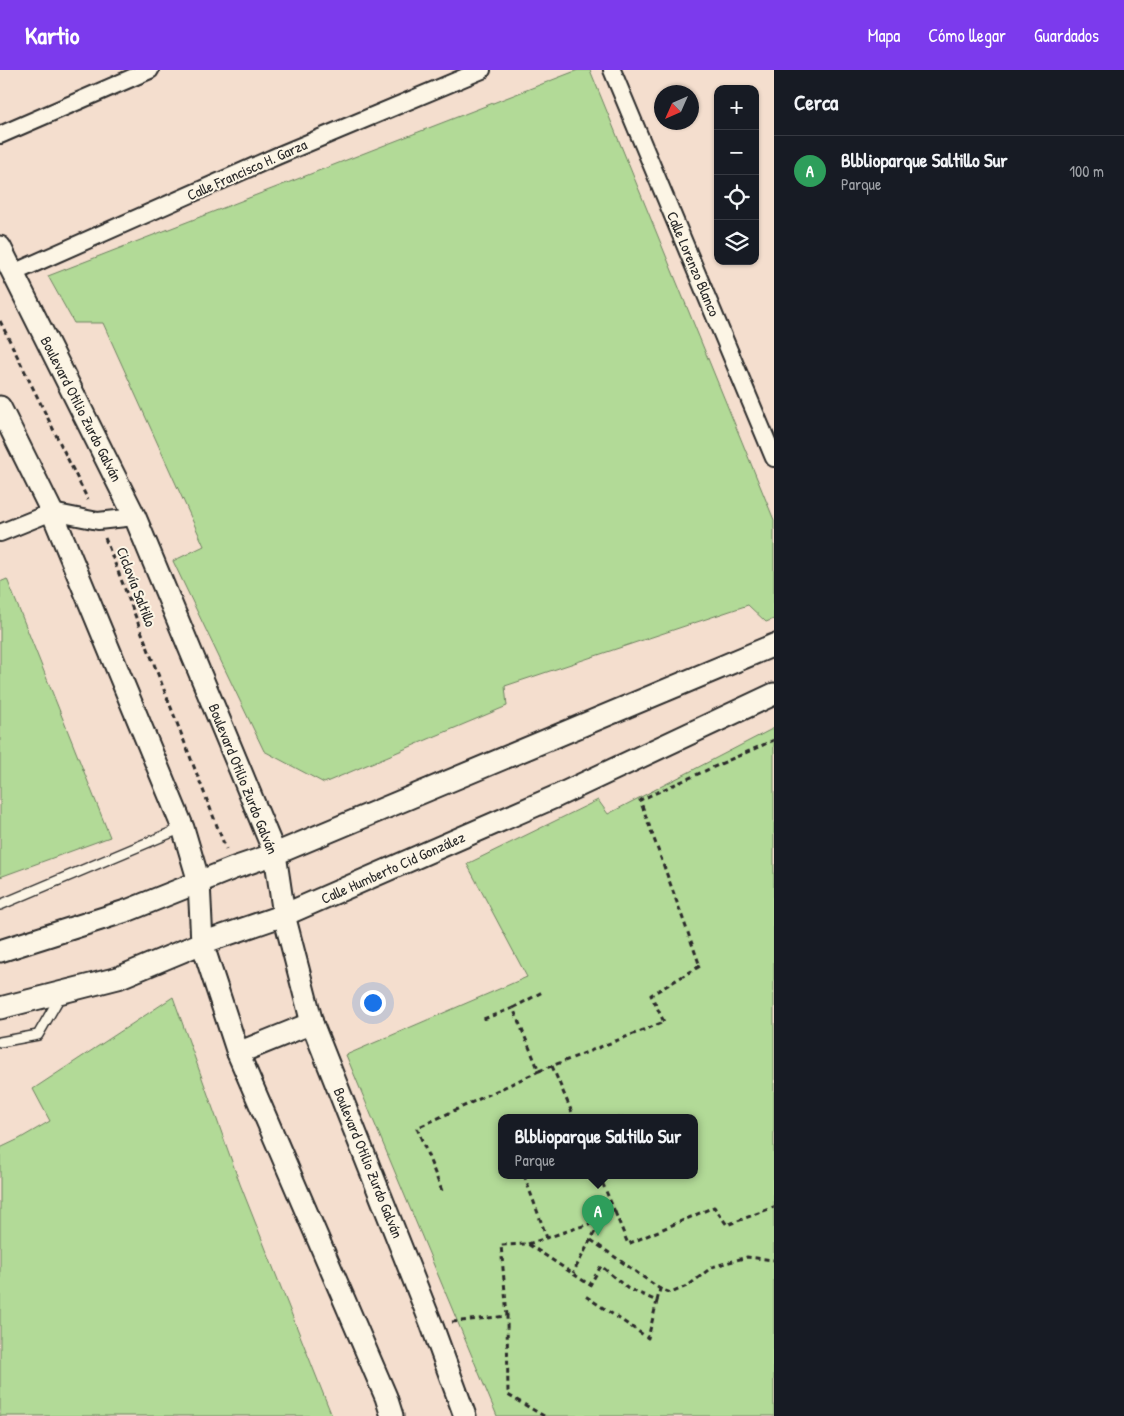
<!DOCTYPE html>
<html lang="es">
<head>
<meta charset="utf-8">
<style>
	body { margin:0; font-family:"Patrick Hand",sans-serif; background:#20242c; color:#f1f3f6 }
	.controls { position:absolute; right:15px; top:15px; display:grid; overflow:hidden; border-radius:10px; box-shadow:0 1px 4px #0004 }
	.controls button { width:45px; height:45px; display:grid; place-items:center; padding:0; border:0; border-bottom:1px solid #363941; background:#171b24; color:#f1f3f6; font:25px sans-serif }
	.compass { position:absolute; left:654px; top:15px; width:45px; height:45px; border-radius:50%; background:#171b24; box-shadow:0 1px 4px #0004; rotate:225deg }
	.you { position:absolute; left:372px; top:932px; width:18px; height:18px; margin:-12px; border:4px solid #fff; border-radius:50%; background:#1a73e8; box-shadow:0 0 0 8px #1a73e833 }
	.badge { display:grid; place-items:center; width:32px; height:32px; border-radius:50%; background:#7c3aed; color:#fff; font-size:16px; font-weight:700 }
	.pin { position:absolute; translate:-50% -41px; filter:drop-shadow(0 1px 2px #0008) }
	.pin::after { content:''; position:absolute; top:26px; width:18px; height:15px; background:inherit; clip-path:polygon(0 0,100% 0,50% 100%) }
	.popup { position:absolute; left:498px; top:1044px; width:200px; height:65px; box-sizing:border-box; display:grid; place-content:center; border-radius:10px; background:#171b24; filter:drop-shadow(0 1px 4px #0005); font-size:16px; white-space:nowrap; color:#9ea1a6 }
	.popup b { font-size:19px; color:#f1f3f6 }
	.popup::after { content:''; position:absolute; left:50%; top:100%; margin-left:-10px; border:10px solid transparent; border-top-color:#171b24 }
	.list { margin:0; padding:0; list-style:none }
	h2 { display:flex; justify-content:space-between; align-items:center; height:65px; margin:0; padding:0 20px; font-size:21px }
	h2 small { font-size:16px; font-weight:400; color:#9ea1a6 }
	.list li { display:grid; grid-template-columns:32px 1fr auto; gap:15px; align-items:center; box-sizing:border-box; height:70px; padding:0 20px; border-top:1px solid #363941 }
	.list b { display:block; font-size:19px; white-space:nowrap }
	.list p { margin:0; font-size:16px; white-space:nowrap; color:#9ea1a6 }
	.list em { font-size:16px; font-style:normal; color:#9ea1a6 }
	.icon { flex:none; width:28px; height:28px; fill:none; stroke:currentColor; stroke-width:2; stroke-linecap:round; stroke-linejoin:round }
	.map { position:relative; flex:none; width:774px; height:1346px; overflow:hidden }
	header { display:flex; align-items:center; gap:30px; box-sizing:border-box; height:70px; padding:0 25px; background:#7c3aed; color:#fff }
	header strong { font-size:24px }
	nav { display:flex; gap:28px; margin-inline-start:auto; font-size:18px }
	main { display:flex }
	aside { flex:1; background:#171b24 }
	.map>svg:first-child { display:block }
	.green { fill:#b2da97; stroke:#6e8261; fill-rule:evenodd }
	.lines { fill:none; stroke-linecap:round; stroke-linejoin:round }
	.service-casing { stroke:#2b2b2b; stroke-width:12 }
	.minor-casing { stroke:#2b2b2b; stroke-width:20 }
	.tertiary-casing { stroke:#2b2b2b; stroke-width:25 }
	.path { stroke:#2b2b2b; stroke-width:3; stroke-dasharray:5 4; stroke-linecap:butt }
	.service { stroke:#fcf5e5; stroke-width:9 }
	.minor { stroke:#fcf5e5; stroke-width:16 }
	.tertiary { stroke:#fcf5e5; stroke-width:21 }
	.labels { text-anchor:middle; stroke-width:4; stroke-linejoin:round; paint-order:stroke }
	.street-label { font-size:15px; fill:#2b2b2b; stroke:#fcf5e5 }
</style>
</head>
<body>
<header>
<strong>Kartio</strong>
<nav><a>Mapa</a><a>Cómo llegar</a><a>Guardados</a></nav>
</header>
<main>
<div class="map">
<svg width="774" height="1346" viewBox="0 0 774 1346">
	<rect width="100%" height="100%" fill="#f4dece"/>
	<filter id="ink" filterUnits="userSpaceOnUse"><feTurbulence type="fractalNoise" baseFrequency=".02" numOctaves="2"/><feDisplacementMap in="SourceGraphic" scale="10" xChannelSelector="R" yChannelSelector="G"/><feConvolveMatrix kernelMatrix="1 2 1 2 8 2 1 2 1" color-interpolation-filters="sRGB"/></filter>
	<g filter="url(#ink)">
		<g class="green">
			<polygon points="578,0 590,0 774,450 774,549 766,552 748,535 505,616 507,636 324,713 264,681 173,491 204,476 103,253 74,253 48,206"/>
			<polygon points="7,509 110,767 0,807 0,512"/>
			<path d="M 774,658 L 774,1346 L 497,1346 L 346,985 L 527,907 L 467,794 L 598,730 L 608,744 ZM 502,1047 L 694,1047 L 694,1105 L 502,1105 Z"/>
			<polygon points="173,927 240,1114 332,1346 0,1346 0,1078 19,1069 50,1051 33,1019"/>
		</g>
		<g class="lines">
			<defs>
				<g id="service">
					<polyline points="0,835 182,758"/>
					<polyline points="0,972 38,965 61,925"/>
				</g>
				<g id="minor">
					<polyline points="612,0 774,388"/>
					<polyline points="0,65 150,0"/>
					<polyline points="13,203 277,86 482,0"/>
					<polyline points="0,463 52,442 98,451 135,447"/>
				</g>
				<g id="tertiary">
					<polyline points="0,177 135,447 275,784 284,845 312,953 431,1253 465,1346"/>
					<polyline points="0,337 52,442 183,758 199,812 202,873 238,983 386,1327 392,1346"/>
					<polyline points="0,881 129,840 234,798 275,784 774,575"/>
					<polyline points="0,938 118,908 202,873 284,845 557,726 774,624"/>
					<polyline points="238,983 312,953"/>
				</g>
			</defs>
			<use href="#service" class="service-casing"/>
			<use href="#minor" class="minor-casing"/>
			<use href="#tertiary" class="tertiary-casing"/>
			<g class="path">
				<polyline points="0,251 88,430"/>
				<polyline points="105,468 226,779"/>
				<polyline points="513,938 544,921"/>
				<polyline points="552,996 574,1047"/>
				<polyline points="539,1001 664,952 651,925 700,896 640,730 774,670"/>
				<polyline points="524,1105 547,1168"/>
				<polyline points="599,1105 615,1142 601,1150"/>
				<polyline points="442,1121 417,1058 539,1001 513,938 481,950"/>
				<polyline points="615,1142 628,1174 714,1137 727,1155 774,1137"/>
				<polyline points="591,1170 660,1219"/>
				<polyline points="528,1174 601,1150 573,1203"/>
				<polyline points="657,1231 660,1219 671,1223 689,1215 712,1197 747,1187 774,1190"/>
				<polyline points="507,1246 501,1175 528,1174 590,1215 601,1196 627,1218 657,1231 648,1268 584,1225"/>
				<polyline points="452,1252 507,1246 508,1325 544,1346"/>
			</g>
			<use href="#service" class="service"/>
			<use href="#minor" class="minor"/>
			<use href="#tertiary" class="tertiary"/>
		</g>
	</g>
	<g class="labels">
		<g class="street-label">
			<text transform="translate(247 100) rotate(-24)" y="5">Calle Francisco H. Garza</text>
			<text transform="translate(693 194) rotate(67)" y="5">Calle Lorenzo Blanco</text>
			<text transform="translate(81 339) rotate(63)" y="5">Boulevard Otilio Zurdo Galván</text>
			<text transform="translate(136 517) rotate(69)" y="5">Ciclovía Saltillo</text>
			<text transform="translate(243 709) rotate(68)" y="5">Boulevard Otilio Zurdo Galván</text>
			<text transform="translate(393 798) rotate(-24)" y="5">Calle Humberto Cid González</text>
			<text transform="translate(368 1093) rotate(68)" y="5">Boulevard Otilio Zurdo Galván</text>
		</g>
	</g>
</svg>
<div class="controls">
<button>+</button>
<button>−</button>
<button><svg class="icon" aria-label="locate" viewBox="0 0 24 24"><circle cx="12" cy="12" r="6"/><path d="M12 2v4M12 18v4M2 12h4M18 12h4"/></svg></button>
<button><svg class="icon" aria-label="layers" viewBox="0 0 24 24"><path d="M12 4l9 5-9 5-9-5zM3 14l9 5 9-5"/></svg></button>
</div>
<svg class="compass" viewBox="-18 -18 36 36"><path d="M0-13l5 13h-10z" fill="#e53935"/><path d="M0 13l5-13h-10z" fill="#9ea1a6"/></svg>
<div class="you"></div>
<div class="pin badge" style="left:598px;top:1166px;background:#2e9e5b">A</div>
<div class="popup"><b>Blblioparque Saltillo Sur</b>Parque</div>
</div>
<aside>
<h2>Cerca<small></small></h2>
<ul class="list">
<li><span class="badge" style="background:#2e9e5b">A</span><div><b>Blblioparque Saltillo Sur</b><p>Parque</p></div><em>100 m</em></li>
</ul>
</aside>
</main>
</body>
</html>
